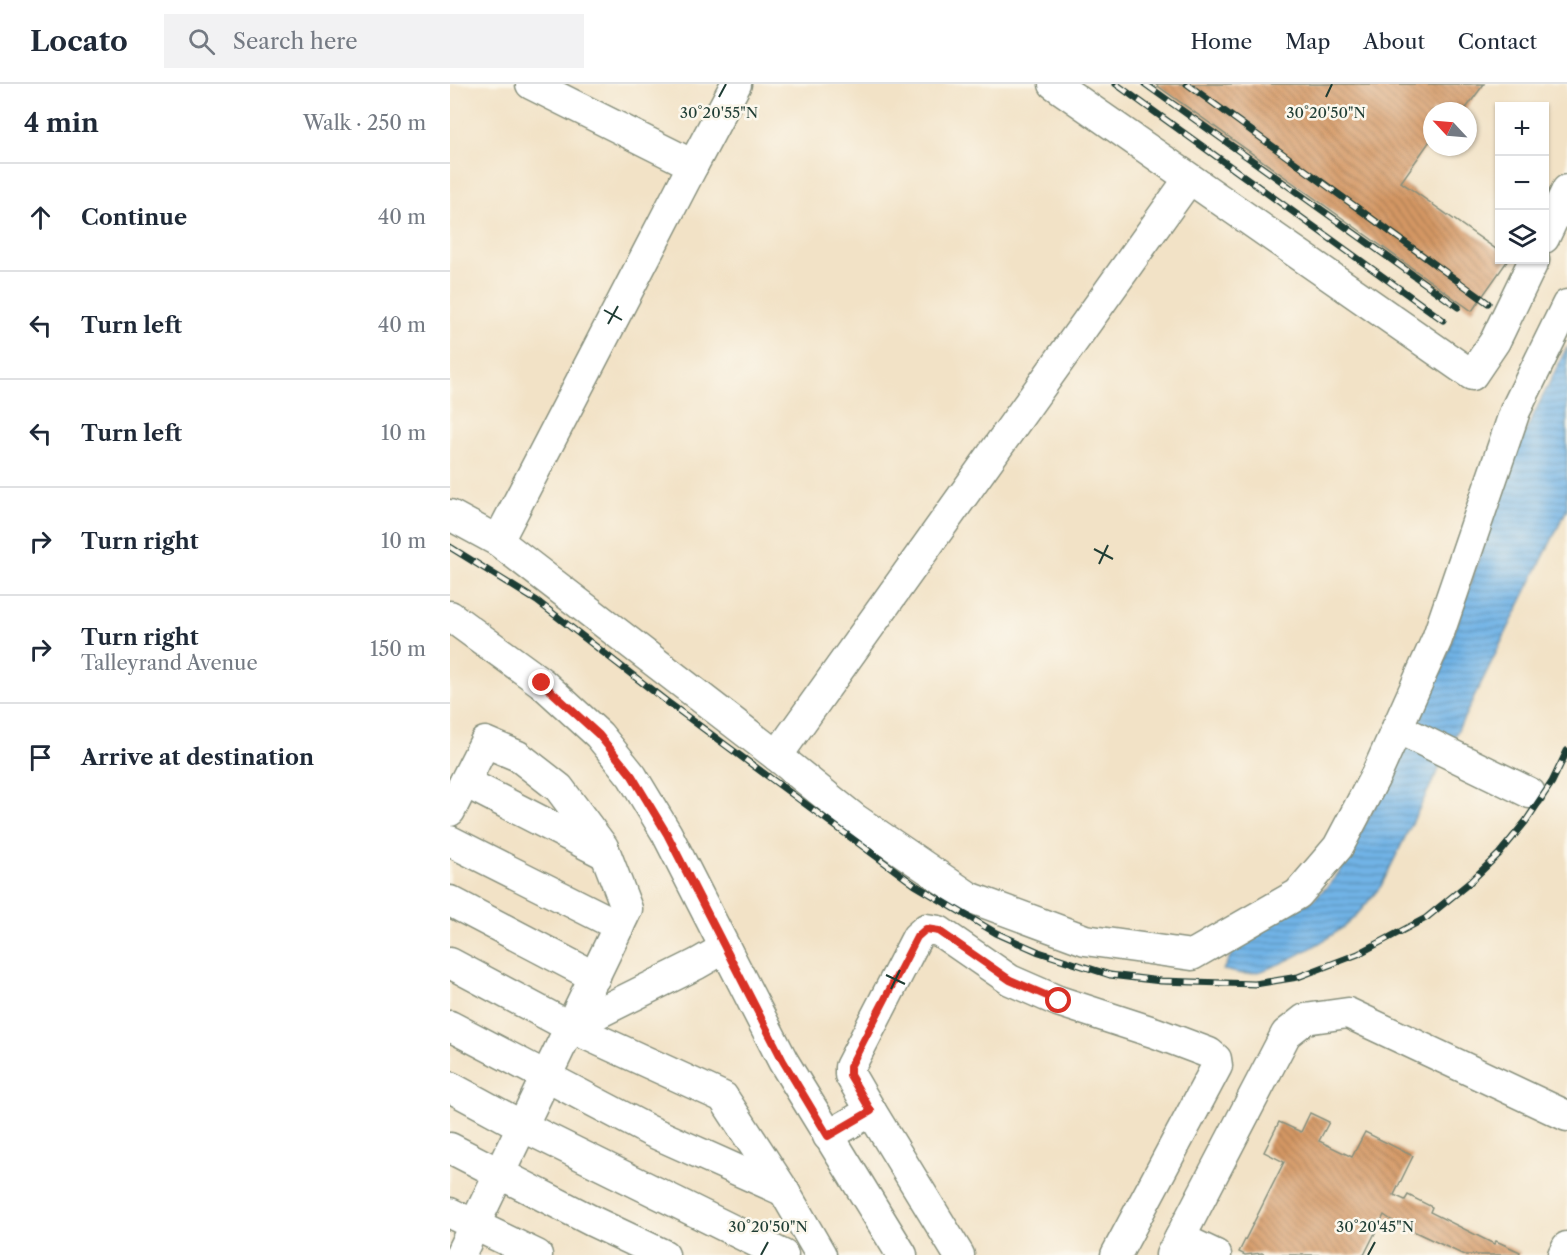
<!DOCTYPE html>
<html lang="en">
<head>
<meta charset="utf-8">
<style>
	body { margin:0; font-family:"Libre Caslon Text",serif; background:#f2f2f3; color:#1f2937 }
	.controls { position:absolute; right:18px; top:18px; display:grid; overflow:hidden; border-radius:0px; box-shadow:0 2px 4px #0004 }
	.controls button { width:54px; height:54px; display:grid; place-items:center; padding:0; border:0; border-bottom:2px solid #e0e1e3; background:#fff; color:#1f2937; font:30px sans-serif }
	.compass { position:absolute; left:973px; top:18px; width:54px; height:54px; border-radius:50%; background:#fff; box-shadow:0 2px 4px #0004; rotate:296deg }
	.stop { position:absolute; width:18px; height:18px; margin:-14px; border:4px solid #d93025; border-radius:50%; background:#fff }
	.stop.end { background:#d93025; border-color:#fff; box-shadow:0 2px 6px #0008 }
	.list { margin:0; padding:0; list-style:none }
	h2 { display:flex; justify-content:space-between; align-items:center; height:78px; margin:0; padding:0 24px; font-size:26px }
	h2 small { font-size:20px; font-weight:400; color:#747a83 }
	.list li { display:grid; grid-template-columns:39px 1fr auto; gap:18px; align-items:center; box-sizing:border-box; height:108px; padding:0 24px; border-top:2px solid #e0e1e3 }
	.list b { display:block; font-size:22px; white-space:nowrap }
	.list p { margin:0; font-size:20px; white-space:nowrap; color:#747a83 }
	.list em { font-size:20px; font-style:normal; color:#747a83 }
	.icon { flex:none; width:33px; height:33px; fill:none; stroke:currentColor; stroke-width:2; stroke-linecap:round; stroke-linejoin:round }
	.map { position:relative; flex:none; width:1117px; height:1171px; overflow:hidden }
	header { display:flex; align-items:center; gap:36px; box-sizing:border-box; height:84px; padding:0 30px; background:#fff; border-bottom:2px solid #e0e1e3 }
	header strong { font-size:28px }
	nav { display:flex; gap:33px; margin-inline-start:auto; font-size:21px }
	.search { width:420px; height:54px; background:#f2f2f3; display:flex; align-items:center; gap:15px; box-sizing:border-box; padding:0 21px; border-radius:0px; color:#747a83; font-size:22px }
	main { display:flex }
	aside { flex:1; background:#fff }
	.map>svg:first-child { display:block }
	.water { fill:url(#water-rules); stroke:#48788d; stroke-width:1.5 }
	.building { fill:url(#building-back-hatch) }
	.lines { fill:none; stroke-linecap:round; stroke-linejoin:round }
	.minor-casing { stroke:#88907d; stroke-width:33 }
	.minor { stroke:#fff; stroke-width:30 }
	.rail-casing { stroke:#1f3d34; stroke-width:7 }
	.rail { stroke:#fbf7ec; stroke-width:4.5; stroke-dasharray:14; stroke-linecap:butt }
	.route { stroke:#d93025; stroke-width:8 }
	.ticks { fill:none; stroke:#1f3d34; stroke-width:2 }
	.ticks-label { font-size:15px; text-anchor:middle; fill:#1f3d34; stroke:#fbf7ec; stroke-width:5; stroke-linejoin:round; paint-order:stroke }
</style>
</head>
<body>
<header>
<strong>Locato</strong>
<div class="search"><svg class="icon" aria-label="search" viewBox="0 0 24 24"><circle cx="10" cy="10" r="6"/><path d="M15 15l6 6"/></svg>Search here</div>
<nav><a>Home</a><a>Map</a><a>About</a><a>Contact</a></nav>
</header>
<main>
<aside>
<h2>4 min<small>Walk · 250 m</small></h2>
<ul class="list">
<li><svg class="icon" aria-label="ahead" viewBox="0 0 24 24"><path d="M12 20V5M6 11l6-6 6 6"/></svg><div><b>Continue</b></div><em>40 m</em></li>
<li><svg class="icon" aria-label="left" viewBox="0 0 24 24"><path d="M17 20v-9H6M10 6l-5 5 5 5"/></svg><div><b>Turn left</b></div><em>40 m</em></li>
<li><svg class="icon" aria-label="left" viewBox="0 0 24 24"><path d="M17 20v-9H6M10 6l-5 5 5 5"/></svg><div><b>Turn left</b></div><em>10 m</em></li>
<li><svg class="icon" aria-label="right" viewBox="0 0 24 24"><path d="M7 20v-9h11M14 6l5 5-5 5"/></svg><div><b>Turn right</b></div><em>10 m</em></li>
<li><svg class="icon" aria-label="right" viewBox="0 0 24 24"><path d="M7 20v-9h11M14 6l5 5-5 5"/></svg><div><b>Turn right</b><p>Talleyrand Avenue</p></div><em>150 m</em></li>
<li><svg class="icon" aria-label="arrive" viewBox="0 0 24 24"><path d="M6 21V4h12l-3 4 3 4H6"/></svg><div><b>Arrive at destination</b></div></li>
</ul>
</aside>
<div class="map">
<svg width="1117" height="1171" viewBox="0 0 1117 1171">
	<defs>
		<pattern id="water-rules" width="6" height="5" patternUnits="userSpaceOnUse" patternTransform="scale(1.5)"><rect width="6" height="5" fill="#71b3e6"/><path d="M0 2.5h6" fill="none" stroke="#5c93bb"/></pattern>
		<pattern id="building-back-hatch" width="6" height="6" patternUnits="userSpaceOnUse" patternTransform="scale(1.5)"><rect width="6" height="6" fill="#d49763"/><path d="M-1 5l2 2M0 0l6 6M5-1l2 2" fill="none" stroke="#ab7c52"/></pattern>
	</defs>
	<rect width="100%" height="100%" fill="#fbf7ec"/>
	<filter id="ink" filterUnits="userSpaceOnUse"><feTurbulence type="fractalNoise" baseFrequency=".0167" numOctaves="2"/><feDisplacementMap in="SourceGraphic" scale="12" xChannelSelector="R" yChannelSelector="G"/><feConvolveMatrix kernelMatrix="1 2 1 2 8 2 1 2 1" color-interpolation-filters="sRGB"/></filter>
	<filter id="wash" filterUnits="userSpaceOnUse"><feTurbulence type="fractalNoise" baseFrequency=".008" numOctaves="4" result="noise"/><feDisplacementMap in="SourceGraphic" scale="24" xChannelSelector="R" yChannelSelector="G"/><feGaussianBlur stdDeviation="1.35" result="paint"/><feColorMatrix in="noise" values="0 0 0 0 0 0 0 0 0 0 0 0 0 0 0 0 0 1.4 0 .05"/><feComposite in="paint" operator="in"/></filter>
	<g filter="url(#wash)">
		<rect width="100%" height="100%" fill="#f2e2c6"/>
		<path class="water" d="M 1117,263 L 1117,425 L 931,802 C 918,817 906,835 889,846 C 869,861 821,888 796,890 C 789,890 780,887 773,886 L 792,851 L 860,818 L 878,802 L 891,786 L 968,640 L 993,583 L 1060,379 Z"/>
		<g id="blocks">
			<g class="building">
				<polygon points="705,0 1034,0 1014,27 982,27 982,54 951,98 1050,168 1050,176 1058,176 1022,227"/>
				<polygon points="860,1029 879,1038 869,1057 902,1073 915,1048 963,1072 944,1111 955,1116 958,1111 982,1123 980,1128 1044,1160 1046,1157 1070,1168 1069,1171 1014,1171 944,1138 934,1131 914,1171 815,1171 812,1169 795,1171 789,1168 834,1078 814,1068 829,1038 851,1048"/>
			</g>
		</g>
	</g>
	<g filter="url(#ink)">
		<use href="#blocks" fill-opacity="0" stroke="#88907d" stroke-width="1.5"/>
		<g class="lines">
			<defs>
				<g id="minor">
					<polyline points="81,0 243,81 286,0"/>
					<polyline points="604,0 1022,291 1045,257 1084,176"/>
					<polyline points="1094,154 1117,106"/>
					<polyline points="0,431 48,457 327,672 739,95"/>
					<polyline points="48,457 243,81"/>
					<polyline points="0,532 92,599 149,651 182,692 217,750 333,977 452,1171"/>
					<polyline points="947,644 1080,709"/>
					<polyline points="327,672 405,735 519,813 635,856 742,871 848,810 888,763 926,691 987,555 1065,327 1117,221"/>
					<polyline points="15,698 153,769"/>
					<polyline points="0,727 35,658 68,672 109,704 153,763 177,825 120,943"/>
					<polyline points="0,757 169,842"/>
					<polyline points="0,817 145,893"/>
					<polyline points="0,879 120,943 273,1013 334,1107 371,1171"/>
					<polyline points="0,942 200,1047 334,1107"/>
					<polyline points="0,1003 72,1042 333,1171"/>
					<polyline points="421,1027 400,991 400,983 467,853 476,845 489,847 560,896 608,917 706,949 759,969 766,975 767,982 666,1171"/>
					<polyline points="378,1052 421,1027 509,1171"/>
					<polyline points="0,1064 142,1137 214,1171"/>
					<polyline points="0,1129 87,1171"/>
					<polyline points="730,1154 766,1171"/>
					<polyline points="10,1171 120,943 247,880 275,864"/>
					<polyline points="721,1171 836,950 855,935 898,929 1117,1032"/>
					<polyline points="1113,1171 1117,1163"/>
				</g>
			</defs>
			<use href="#minor" class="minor-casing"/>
			<use href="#minor" class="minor"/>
			<defs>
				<g id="rail">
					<polyline points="666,0 993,236"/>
					<polyline points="695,0 1008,223"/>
					<polyline points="737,0 1038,219"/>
					<polyline points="0,463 87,517 216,617 465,801 546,849 589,868 660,891 711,897 805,900 848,893 908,870 976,834 1019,799 1049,770 1076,737 1102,698 1117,667"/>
				</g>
			</defs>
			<use href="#rail" class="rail-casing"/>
			<use href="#rail" class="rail"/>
		</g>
	</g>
	<g class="lines" filter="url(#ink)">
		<polyline class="route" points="92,599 149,651 182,692 217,750 333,977 378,1052 421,1027 400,991 400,983 467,853 476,845 489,847 560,896 609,917"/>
	</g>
	<path class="ticks" d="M 269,13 L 276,0M 876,13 L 882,0M 154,226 L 172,236M 158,240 L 168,222M 644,465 L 663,475M 649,480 L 658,461M 436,891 L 455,900M 441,905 L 450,886M 311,1171 L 318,1158M 918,1171 L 925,1158"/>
	<g class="ticks-label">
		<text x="269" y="34">30°20'55"N</text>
		<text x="876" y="34">30°20'50"N</text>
		<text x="318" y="1148">30°20'50"N</text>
		<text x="925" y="1148">30°20'45"N</text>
	</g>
</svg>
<div class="controls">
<button>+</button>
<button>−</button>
<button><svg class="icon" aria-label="layers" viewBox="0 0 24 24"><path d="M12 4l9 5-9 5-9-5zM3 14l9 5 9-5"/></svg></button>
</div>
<svg class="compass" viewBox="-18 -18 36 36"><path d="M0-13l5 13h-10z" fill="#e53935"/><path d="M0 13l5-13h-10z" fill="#747a83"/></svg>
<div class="stop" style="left:609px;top:917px"></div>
<div class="stop end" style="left:92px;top:599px"></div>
</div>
</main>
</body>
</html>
